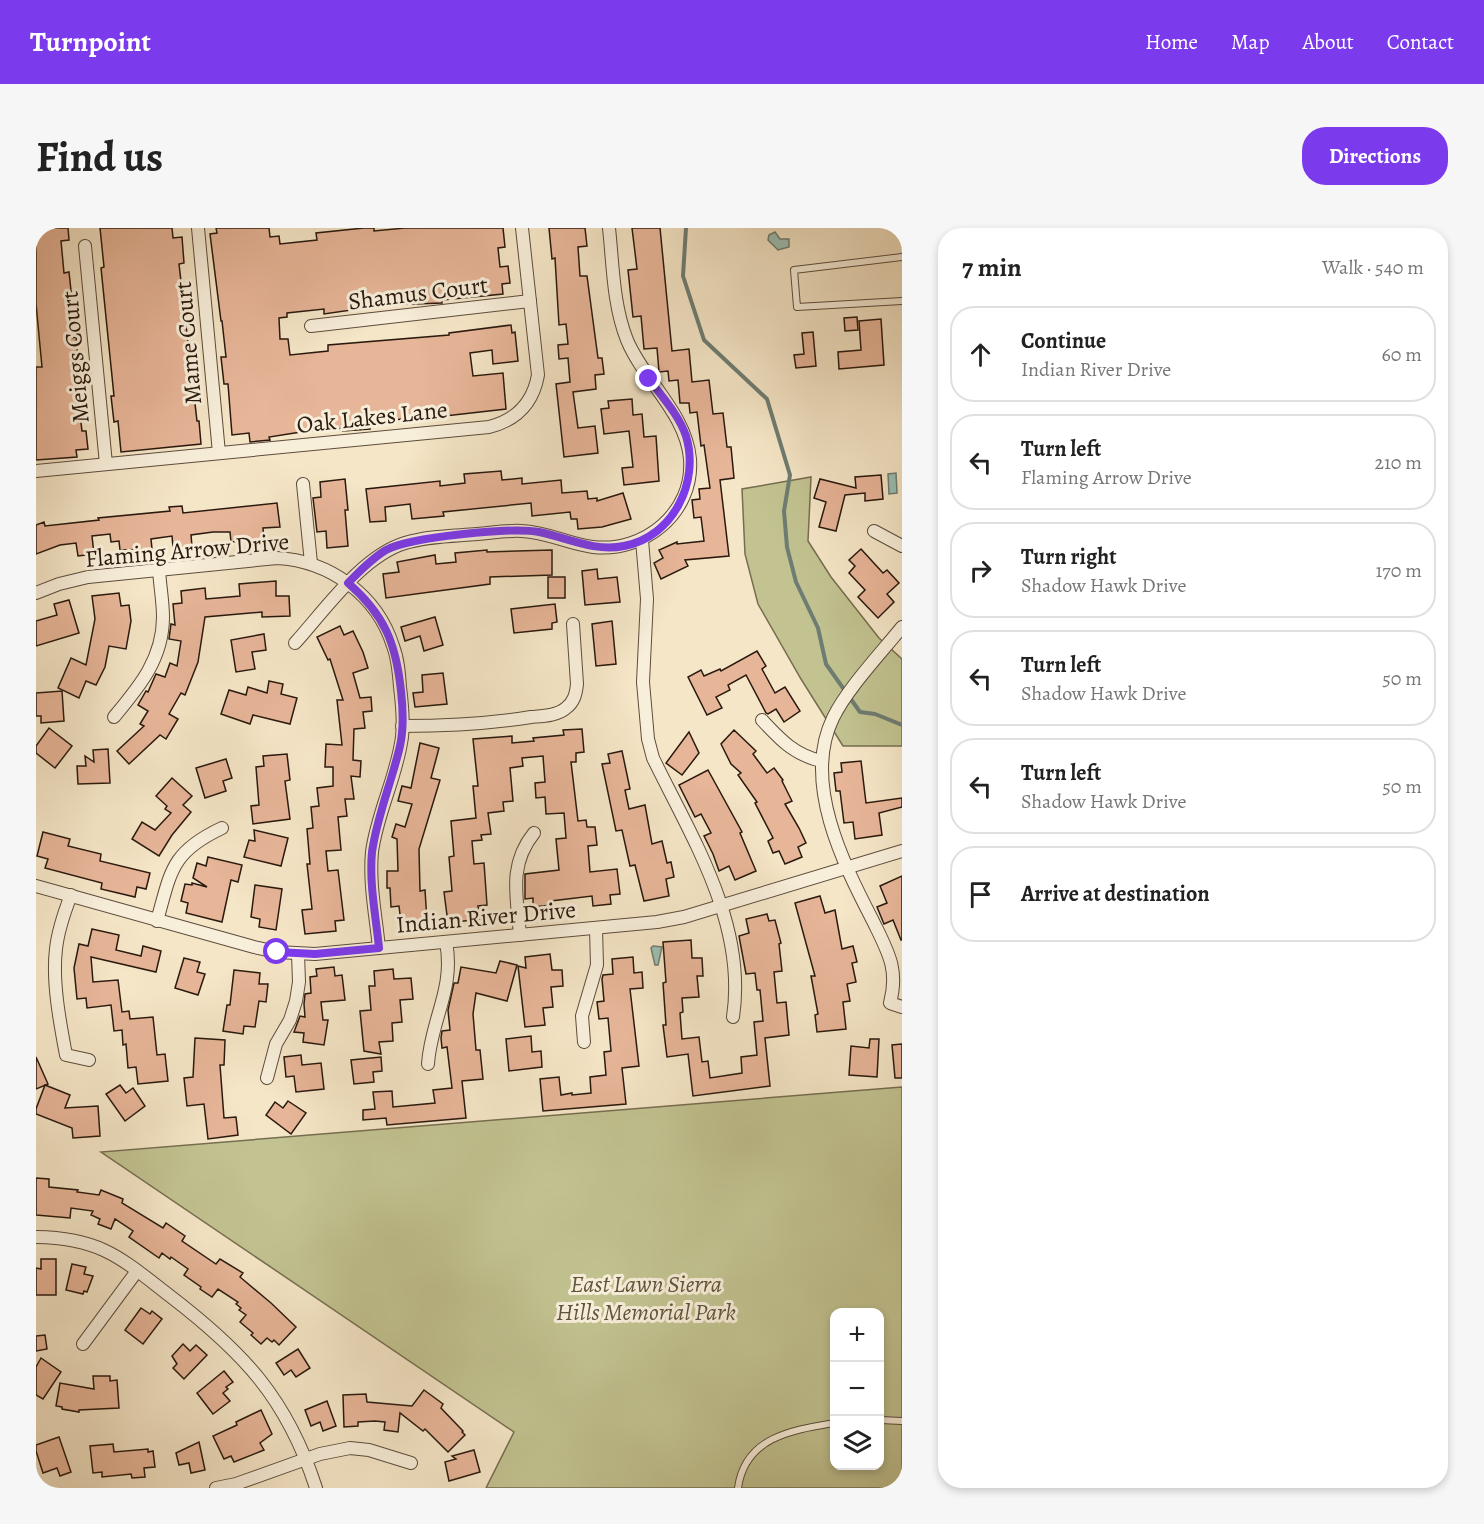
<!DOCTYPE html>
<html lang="en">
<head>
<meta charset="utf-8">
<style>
	body { margin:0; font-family:Alegreya,serif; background:#f6f6f6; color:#222 }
	.controls { position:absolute; right:18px; bottom:18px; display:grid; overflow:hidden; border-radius:12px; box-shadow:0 3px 9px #0003 }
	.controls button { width:54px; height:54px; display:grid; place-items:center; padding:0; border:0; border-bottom:2px solid #e0e0e0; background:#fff; color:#222; font:30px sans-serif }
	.stop { position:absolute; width:18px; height:18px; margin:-14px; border:4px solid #7c3aed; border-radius:50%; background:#fff }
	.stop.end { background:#7c3aed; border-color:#fff; box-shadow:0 2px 6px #0008 }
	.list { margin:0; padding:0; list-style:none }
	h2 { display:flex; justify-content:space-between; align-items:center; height:78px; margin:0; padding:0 24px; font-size:26px }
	h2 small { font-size:20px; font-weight:400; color:#767676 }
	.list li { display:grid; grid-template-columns:39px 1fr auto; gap:18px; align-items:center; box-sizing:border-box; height:96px; margin:0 12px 12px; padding:0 12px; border:2px solid #e0e0e0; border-radius:24px }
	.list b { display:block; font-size:22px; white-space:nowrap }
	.list p { margin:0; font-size:20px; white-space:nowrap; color:#767676 }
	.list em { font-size:20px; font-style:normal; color:#767676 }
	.icon { flex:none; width:33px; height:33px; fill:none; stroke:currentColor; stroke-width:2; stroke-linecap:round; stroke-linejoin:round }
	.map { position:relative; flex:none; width:866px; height:1260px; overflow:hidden; border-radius:24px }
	header { display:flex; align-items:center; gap:36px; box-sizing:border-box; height:84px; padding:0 30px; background:#7c3aed; color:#fff }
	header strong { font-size:28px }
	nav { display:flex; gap:33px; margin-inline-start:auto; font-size:21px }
	.intro { display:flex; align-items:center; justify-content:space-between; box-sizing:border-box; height:144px; padding:0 36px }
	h1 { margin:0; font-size:42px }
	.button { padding:15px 27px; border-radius:24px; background:#7c3aed; color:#fff; font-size:21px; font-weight:700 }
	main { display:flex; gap:36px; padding:0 36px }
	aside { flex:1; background:#fff; border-radius:24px; box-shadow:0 3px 9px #0003 }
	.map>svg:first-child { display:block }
	.green { fill:#c2c391; stroke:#766e50; stroke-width:1.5; fill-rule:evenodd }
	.water { fill:#9cc0b5; stroke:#6e7d72; stroke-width:1.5 }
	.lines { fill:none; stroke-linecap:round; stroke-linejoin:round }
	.stream { stroke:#6e7d72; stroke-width:4 }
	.building { fill:#e7b598; stroke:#2a190e; stroke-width:1.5 }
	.service-casing { stroke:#5d4c3c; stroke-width:8 }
	.minor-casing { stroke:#5d4c3c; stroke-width:14 }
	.service { stroke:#f8efdb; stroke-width:6 }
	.minor { stroke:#f8efdb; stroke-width:12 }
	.route { stroke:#7c3aed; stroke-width:8 }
	.labels { text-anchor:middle; stroke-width:6; stroke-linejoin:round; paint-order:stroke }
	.street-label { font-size:24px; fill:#2a190e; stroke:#f8efdb }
	.park-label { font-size:24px; font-style:italic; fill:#5f543c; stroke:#f8efdb }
</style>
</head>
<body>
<header>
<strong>Turnpoint</strong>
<nav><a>Home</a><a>Map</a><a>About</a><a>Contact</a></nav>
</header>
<div class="intro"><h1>Find us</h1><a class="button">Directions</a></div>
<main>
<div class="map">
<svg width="866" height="1260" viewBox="0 0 866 1260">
	<rect width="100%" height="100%" fill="#f5e6c7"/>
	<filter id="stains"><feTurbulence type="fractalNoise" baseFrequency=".00333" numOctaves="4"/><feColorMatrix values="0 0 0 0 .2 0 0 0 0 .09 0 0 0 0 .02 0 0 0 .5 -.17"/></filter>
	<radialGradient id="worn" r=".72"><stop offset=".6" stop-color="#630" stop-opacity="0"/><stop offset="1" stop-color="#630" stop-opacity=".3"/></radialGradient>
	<g class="green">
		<polygon points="775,249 772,313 795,349 843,410 866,431 866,518 807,518 765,451 722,376 709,326 706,261"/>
		<path d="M 866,859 L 866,1260 L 450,1260 L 478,1204 L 65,924 ZM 798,1084 L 844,1084 L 844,1238 L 798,1238 Z"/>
	</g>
	<g class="water">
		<polygon points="739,4 744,11 753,11 753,19 742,22 732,12 733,7"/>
		<polygon points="860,245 861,265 853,266 852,246"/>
		<polygon points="617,718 626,719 622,737 619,737 615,720"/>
	</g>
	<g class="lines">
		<polyline class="stream" points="650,0 647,48 668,112 731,171 754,247 748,283 751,319 760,354 782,400 790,436 824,484 839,486 866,497"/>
	</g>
	<g class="building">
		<polygon points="0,0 32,0 33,12 25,13 28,45 33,44 36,72 33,72 36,110 40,109 43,139 45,139 48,169 42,170 46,203 50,203 52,221 40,222 41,229 0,232 0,139 6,139 0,76"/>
		<polygon points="64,0 136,0 137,10 146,9 148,35 143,36 161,193 163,193 165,216 85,224 82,193 78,194 75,168 78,168 65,40 68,39"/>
		<polygon points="180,0 233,0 234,9 243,8 244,16 281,12 280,5 328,0 338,0 338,3 369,0 467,0 469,19 462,20 464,39 472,38 474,55 466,56 467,66 406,72 406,75 350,77 288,86 288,81 251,85 251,89 243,90 244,111 252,111 254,127 292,123 292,117 413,107 413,105 475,97 476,105 479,104 482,133 457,136 456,122 434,125 437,148 467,145 470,181 409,188 408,186 358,192 358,195 334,198 334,201 307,203 307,200 265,204 233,209 234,212 214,214 213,205 196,207 192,156 188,156 185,129 190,129 186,93 185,93 174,6 181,5"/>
		<polygon points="513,0 549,0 551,18 542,19 544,48 551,48 562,130 566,130 568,146 559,147 560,161 537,164 542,200 559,198 562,225 528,229 520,156 534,154 532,130 523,131 522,117 532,116 530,96 523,97 519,30 516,31"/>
		<polygon points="596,0 624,0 636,123 653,121 656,154 673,152 677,186 687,185 691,219 695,219 698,250 684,252 693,328 649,332 652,338 625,351 618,335 627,330 623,322 641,314 641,316 668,313 665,289 658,290 656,272 664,271 663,261 674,260 668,217 665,218 661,184 654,185 653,175 644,175 642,152 633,153 632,143 623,144 621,120 608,121 605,88 597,89 592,42 601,41"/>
		<polygon points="821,89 822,102 809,103 808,90"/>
		<polygon points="845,91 848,137 803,141 802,124 825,122 823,93"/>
		<polygon points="777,104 780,138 760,140 758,127 768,126 766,105"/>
		<polygon points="596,171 597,187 606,186 608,209 620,208 623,253 588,257 586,240 597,239 593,203 568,206 565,181 573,180 572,173"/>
		<polygon points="465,243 466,252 486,250 486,256 525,252 526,265 551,263 552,271 561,270 561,273 587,265 595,291 566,299 542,301 541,291 535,291 534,284 496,288 495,275 407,284 408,288 376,291 374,276 349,279 350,293 334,294 330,261 404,253 404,258 429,255 428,246"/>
		<polygon points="845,247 847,271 829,273 829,265 809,267 800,303 783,299 790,274 778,270 784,251 820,260 819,249"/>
		<polygon points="309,251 312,282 309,282 312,318 291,320 290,303 281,304 277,270 285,269 284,254"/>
		<polygon points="241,275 244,299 227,300 228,311 195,314 194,304 177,304 155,307 156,318 137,319 136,308 115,311 116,321 84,322 83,313 75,314 74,306 56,308 58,326 42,328 40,315 24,317 0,326 0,297 8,294 9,298 63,292 62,290 134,283 133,279 146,278 147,285"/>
		<polygon points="825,321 847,345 851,342 863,355 851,366 858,374 842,390 822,369 829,362 813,345 819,338 813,332"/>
		<polygon points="451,322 451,324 516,322 516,347 454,349 454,356 350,370 347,346 363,344 361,334 399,327 400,336 420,334 419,325"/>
		<polygon points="561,341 562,351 581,349 584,374 549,377 546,343"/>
		<rect x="512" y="349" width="17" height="21"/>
		<polygon points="240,353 240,368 253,368 254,388 226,389 226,384 169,389 162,434 149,467 145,465 133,486 142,491 130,511 124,507 93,536 81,523 108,498 104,496 112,483 102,477 110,463 112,464 120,446 129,449 134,435 141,438 145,413 133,411 135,396 139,397 137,376 146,375 145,363 169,360 170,371 204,368 203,356"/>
		<polygon points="83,365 85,378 93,377 95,393 90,421 73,418 69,439 60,457 50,453 43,470 22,460 35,430 50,437 59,391 56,368"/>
		<polygon points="33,372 43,405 0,418 0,393 21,387 18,376"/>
		<polygon points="519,376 521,394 516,395 516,401 478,405 475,381"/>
		<polygon points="399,389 407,417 388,423 384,408 369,413 365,399"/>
		<polygon points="576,393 580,436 560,438 556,396"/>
		<polygon points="304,398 308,407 317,403 327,424 332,440 317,445 324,470 335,469 336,483 327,484 329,500 318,501 317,532 325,533 324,549 315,548 318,571 309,571 311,588 302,589 305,622 290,623 292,643 302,642 308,692 299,693 300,703 269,706 266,682 276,681 271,636 274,636 271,601 277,600 275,579 283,578 281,560 297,558 297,539 289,539 290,516 306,517 301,472 307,472 294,431 292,432 281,409"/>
		<polygon points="228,406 230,422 216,424 219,441 200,444 195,412"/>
		<polygon points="721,423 730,438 726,441 739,465 749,459 764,483 748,494 740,481 732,486 730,485 710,447 692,457 694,462 680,469 686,480 671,487 652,449 665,442 668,448 684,441 685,443"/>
		<polygon points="407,445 411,476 379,479 377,465 387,464 386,447"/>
		<polygon points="233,453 247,456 245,466 261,470 254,496 217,487 214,496 185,486 193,462 210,467 212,459 231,465"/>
		<polygon points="26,463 28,493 5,495 5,488 0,488 0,465"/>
		<polygon points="13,500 36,518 19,540 0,525 0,518"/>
		<polygon points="546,501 548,524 540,525 540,534 535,534 542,593 550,592 551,599 559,599 561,617 552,618 554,644 581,641 584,666 574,667 575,676 557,678 556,668 515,673 516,677 497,679 497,670 489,671 489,646 523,642 520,611 530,610 528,585 510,586 509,569 500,570 499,555 509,554 507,528 486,530 487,538 474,540 477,573 467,574 468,583 452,585 455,606 445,607 446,612 436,613 438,636 448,635 451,677 442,678 444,691 412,695 408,664 416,663 413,629 418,628 415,593 440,590 437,558 442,558 437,511 476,508 476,515 498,513 497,510 528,507 527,502"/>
		<polygon points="698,502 720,523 717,526 731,545 738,540 747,552 746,553 756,573 749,576 763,600 770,615 762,619 766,629 749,636 743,623 737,625 732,613 737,610 719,575 721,574 702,547 705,545 695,536 685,516"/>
		<polygon points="653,504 663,525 646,547 630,535"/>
		<polygon points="384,515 403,520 395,550 404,552 383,621 384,663 389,662 391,693 365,695 363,678 355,679 354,660 351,660 351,643 362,643 361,611 356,609 360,596 369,599 376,576 362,573 366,558 375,560"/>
		<polygon points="72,521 74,555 42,556 41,538 50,538 49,528 58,534 57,522"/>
		<polygon points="586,523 594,561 589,562 593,581 609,577 616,616 626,613 631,635 635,634 638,649 630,651 633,668 608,673 599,637 594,638 586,602 580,603 566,536 574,535 572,526"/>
		<polygon points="251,526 254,552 249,553 254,591 217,596 215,578 223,577 220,539 228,538 227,528"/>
		<polygon points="190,531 196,550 187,553 190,563 169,570 160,540"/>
		<polygon points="825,533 830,575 866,570 866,579 843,585 846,607 819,611 817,594 808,595 804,563 800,563 798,545 806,544 805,535"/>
		<polygon points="672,542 706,604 704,605 720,643 699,652 693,638 683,643 677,626 668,608 675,605 665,586 659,589 643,557"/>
		<polygon points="136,550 156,568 147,577 155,584 136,607 123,628 96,611 106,594 119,602 135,585 129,581 131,578 120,568"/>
		<polygon points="218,602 252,610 245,638 208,629 213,612 219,613"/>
		<polygon points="7,604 34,611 32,618 65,626 64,633 114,645 110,661 101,659 99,669 65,661 66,655 9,640 12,631 1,628"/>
		<polygon points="172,629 206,637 202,654 195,652 186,694 150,685 152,675 145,673 149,656 156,657 156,655 171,659 157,650 161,635 170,638"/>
		<polygon points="866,648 866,712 865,712 857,692 848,696 841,679 851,675 844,658"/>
		<polygon points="219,657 246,661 240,702 223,699 224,691 215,689"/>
		<polygon points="784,668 789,685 799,682 806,721 817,718 821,734 816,735 820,754 811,756 814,773 807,774 810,801 781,804 779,787 782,786 775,748 779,748 759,675"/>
		<polygon points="731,686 733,693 739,692 745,715 743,716 746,743 738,744 741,775 750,774 753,807 729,810 734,858 657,868 652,826 631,829 627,797 630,797 627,755 630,754 627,714 655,712 656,730 666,730 667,748 661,748 663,769 646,770 647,784 644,785 646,811 663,809 666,834 672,833 674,850 706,845 705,829 721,827 718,794 727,793 724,762 721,762 719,745 710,746 703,708 713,705 710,691"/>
		<polygon points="56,701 83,707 80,722 105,728 107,718 125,723 120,744 55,729 57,754 82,752 86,784 93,783 94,791 117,789 121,827 129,826 132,853 102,856 100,839 92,840 90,816 87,817 86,802 78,803 75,777 51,780 50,770 41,771 38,740 43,716 52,718"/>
		<polygon points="514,726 516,742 526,742 527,758 515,759 517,779 507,780 509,797 489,799 482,738 490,740 489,729"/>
		<polygon points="597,729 598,745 606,744 607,760 594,761 603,838 586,840 590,876 507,883 504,851 523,849 525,867 536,865 536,867 555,865 554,849 570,847 568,824 575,823 572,790 563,791 561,774 568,773 566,751 567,747 577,746 576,731"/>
		<polygon points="148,730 164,734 161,744 169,746 162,767 139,760"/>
		<polygon points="464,733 481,737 471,773 440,765 437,786 440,822 444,822 447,851 426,853 430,890 351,897 350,890 327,892 327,882 339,881 337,864 356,863 357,879 399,875 397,862 416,860 411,819 406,820 405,810 406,803 414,802 412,782 418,755 422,755 425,739 460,745"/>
		<polygon points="298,739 299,748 306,747 309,772 285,774 287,792 292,792 288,817 267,814 268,805 258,804 264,788 269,789 268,776 269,766 275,765 274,749 281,748 280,741"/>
		<polygon points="357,741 358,751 375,750 377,771 364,772 366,794 356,795 357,813 343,814 345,826 328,823 324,783 335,782 333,758 339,758 338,743"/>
		<polygon points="198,742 224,745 223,756 232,756 230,774 223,773 219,799 208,798 207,806 187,803 191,777 194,777"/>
		<polygon points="495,808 496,824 505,823 506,839 473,843 470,811"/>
		<polygon points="159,810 189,812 188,837 184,837 188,890 200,889 202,907 172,911 168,876 151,878 148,850 157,849"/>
		<polygon points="834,811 843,811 841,849 813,847 815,818 833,820"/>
		<polygon points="866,816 866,850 859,850 856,817"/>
		<polygon points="265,827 266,837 285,835 288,861 260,864 258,848 250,849 248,829"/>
		<polygon points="0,829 12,856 0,861"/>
		<polygon points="345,829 346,843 337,844 338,854 318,856 315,832"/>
		<polygon points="9,857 34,867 29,880 62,878 64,908 37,910 36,900 0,886 0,881"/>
		<polygon points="84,857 90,865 97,860 109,878 89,893 70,866"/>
		<polygon points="252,873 270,885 255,906 230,887 239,874 247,880"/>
		<polygon points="0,950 13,951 13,959 42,962 41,964 63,967 65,962 87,971 86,975 127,1000 130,995 149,1008 146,1013 180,1036 184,1031 207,1045 204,1049 235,1075 260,1099 243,1117 238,1112 236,1114 231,1110 225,1116 215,1107 217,1105 204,1094 210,1087 203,1082 205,1080 200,1076 202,1074 182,1061 176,1069 164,1061 165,1059 148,1047 152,1041 135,1029 134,1031 126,1025 123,1030 93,1009 97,1003 79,991 75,1001 62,996 64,991 55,987 57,983 35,980 34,990 0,987"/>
		<polygon points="5,1031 20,1031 20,1067 0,1067 0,1040 5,1041"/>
		<polygon points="36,1036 50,1039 48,1046 57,1048 51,1064 48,1063 47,1066 30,1062"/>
		<polygon points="105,1080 114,1086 116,1083 126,1091 107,1116 89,1102"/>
		<polygon points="9,1107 11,1121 0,1123 0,1108"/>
		<polygon points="147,1116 154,1123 160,1117 171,1127 148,1151 137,1140 141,1136 136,1128"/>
		<polygon points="262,1121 274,1140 260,1149 255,1142 248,1147 240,1135"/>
		<polygon points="5,1130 25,1144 7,1171 0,1167 0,1139"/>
		<polygon points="188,1143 197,1154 190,1159 192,1161 187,1165 194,1173 177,1186 161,1165"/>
		<polygon points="57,1148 74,1148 74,1153 81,1152 83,1180 43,1182 43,1184 26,1181 26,1179 20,1178 24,1155 58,1161"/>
		<polygon points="388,1162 407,1176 405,1180 427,1203 426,1204 429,1207 412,1224 389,1201 387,1203 364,1185 362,1204 348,1202 349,1194 339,1193 322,1194 322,1198 308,1199 307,1167 330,1166 331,1174 376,1178"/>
		<polygon points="291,1173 300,1198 287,1203 284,1194 275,1198 269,1182"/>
		<polygon points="225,1182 236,1206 224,1215 228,1222 198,1234 195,1228 188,1231 177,1208 201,1197 200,1194"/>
		<polygon points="23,1209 35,1244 24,1248 21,1240 7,1245 0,1223 0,1217"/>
		<polygon points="163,1214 169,1242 155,1245 153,1235 143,1237 140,1225"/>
		<polygon points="77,1216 78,1224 112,1221 112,1224 117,1223 119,1239 108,1240 109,1249 96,1250 95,1246 66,1249 66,1244 57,1245 54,1218"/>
		<polygon points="438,1222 444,1244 413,1253 409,1234 420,1231 416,1228"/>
	</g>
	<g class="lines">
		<defs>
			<g id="service">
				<polyline points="866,29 758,42 761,79 866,73"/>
				<polyline points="844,1192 866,1193"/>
				<path d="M 702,1260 C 709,1209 756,1202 798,1195"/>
			</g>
			<g id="minor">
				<polyline points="162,0 183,225"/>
				<polyline points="49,18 70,236"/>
				<polyline points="275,98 494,73"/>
				<path d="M 0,243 L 453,199 C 481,192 497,175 502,147 L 486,0"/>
				<polyline points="267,256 275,335"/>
				<polyline points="838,303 866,318"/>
				<path d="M 606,312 L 611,371 L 607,454 L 612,511 L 617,530 C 656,610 711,696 697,789"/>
				<path d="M 0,365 L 23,356 L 52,349 L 241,330 C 294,333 341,367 357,418 C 362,431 363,445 364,459 C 366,475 368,492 366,509 C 361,548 341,585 336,624 C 333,656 340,689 343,720"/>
				<path d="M 866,399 C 845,425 811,461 797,490 C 766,554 807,635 837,693 C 852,724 863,741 854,775 L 866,779"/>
				<path d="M 259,415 C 289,382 326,328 369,315 C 392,308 417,308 441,306 C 456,305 471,302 486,303 C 511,304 533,316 557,319 C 608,325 658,285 654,231 C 650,185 608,153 591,112 C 577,77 577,37 573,0"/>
				<path d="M 78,489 C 103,459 127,431 127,389 C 127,374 124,358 123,342"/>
				<path d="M 726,492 C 745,512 757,526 785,533"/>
				<path d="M 366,498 C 410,498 452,496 495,489 C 506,488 521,488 530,480 C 538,474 540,466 541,456 L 537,396"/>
				<polyline points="0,658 218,719 241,724 279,726 621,694 648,689 866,623"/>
				<path d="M 35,667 C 28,685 22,702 20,721 C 16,754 24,795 30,827 L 53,832"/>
				<path d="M 121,693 C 135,643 135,624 186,600"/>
				<path d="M 484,707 C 481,669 472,637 498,605"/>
				<polyline points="548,814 546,788 561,737 560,700"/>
				<path d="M 392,836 C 395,791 419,761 410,714"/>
				<polyline points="231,850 240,816 254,792 260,773 263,754 262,726"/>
				<path d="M 0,1009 C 65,1010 85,1030 134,1068 C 207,1124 251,1170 280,1260"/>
				<polyline points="47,1116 101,1043"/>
				<polyline points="180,1260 200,1256 284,1226 314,1220 333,1222 375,1235"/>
			</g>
		</defs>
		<use href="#service" class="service-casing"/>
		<use href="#minor" class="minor-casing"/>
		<use href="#service" class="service"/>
		<use href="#minor" class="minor"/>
	</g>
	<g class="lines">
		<path class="route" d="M 241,724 L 279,726 L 343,720 C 340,689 333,656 336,624 C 341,588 356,553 364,518 C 368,500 367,481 365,463 C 360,416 349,387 312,355 C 324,343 335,331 350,322 C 374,309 476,299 503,304 C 532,310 558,324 588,318 C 637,309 664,254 650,208 C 643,187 626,169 613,151"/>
	</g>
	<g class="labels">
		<g class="street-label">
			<text transform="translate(382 65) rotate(-7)" y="8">Shamus Court</text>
			<text transform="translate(152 115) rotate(-95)" y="8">Mame Court</text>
			<text transform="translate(39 129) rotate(-95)" y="8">Meiggs Court</text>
			<text transform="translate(336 189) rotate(-6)" y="8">Oak Lakes Lane</text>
			<text transform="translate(151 322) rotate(-5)" y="8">Flaming Arrow Drive</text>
			<text transform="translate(450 689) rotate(-5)" y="8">Indian River Drive</text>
		</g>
		<g class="park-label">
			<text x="610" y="1064">East Lawn Sierra<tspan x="610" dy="28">Hills Memorial Park</tspan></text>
		</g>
	</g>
	<rect width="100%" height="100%" filter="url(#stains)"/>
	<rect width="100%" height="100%" fill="url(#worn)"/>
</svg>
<div class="controls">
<button>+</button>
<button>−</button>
<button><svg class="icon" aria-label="layers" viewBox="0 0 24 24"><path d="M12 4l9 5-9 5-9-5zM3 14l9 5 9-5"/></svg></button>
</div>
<div class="stop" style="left:241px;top:724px"></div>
<div class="stop end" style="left:613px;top:151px"></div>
</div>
<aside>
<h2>7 min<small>Walk · 540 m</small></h2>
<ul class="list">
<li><svg class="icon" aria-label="ahead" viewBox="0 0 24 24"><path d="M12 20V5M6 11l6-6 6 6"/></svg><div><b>Continue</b><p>Indian River Drive</p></div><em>60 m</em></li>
<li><svg class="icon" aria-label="left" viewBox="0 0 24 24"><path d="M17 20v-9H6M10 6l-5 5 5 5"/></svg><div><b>Turn left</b><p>Flaming Arrow Drive</p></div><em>210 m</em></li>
<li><svg class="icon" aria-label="right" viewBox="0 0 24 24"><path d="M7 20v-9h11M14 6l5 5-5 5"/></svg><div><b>Turn right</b><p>Shadow Hawk Drive</p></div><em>170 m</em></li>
<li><svg class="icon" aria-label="left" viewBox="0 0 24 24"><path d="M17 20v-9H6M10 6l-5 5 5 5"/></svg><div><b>Turn left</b><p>Shadow Hawk Drive</p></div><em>50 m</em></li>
<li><svg class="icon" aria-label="left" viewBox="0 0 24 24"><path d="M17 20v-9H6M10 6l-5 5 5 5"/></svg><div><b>Turn left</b><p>Shadow Hawk Drive</p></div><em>50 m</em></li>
<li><svg class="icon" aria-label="arrive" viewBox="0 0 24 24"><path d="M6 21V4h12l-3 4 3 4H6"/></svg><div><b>Arrive at destination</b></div></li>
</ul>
</aside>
</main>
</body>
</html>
